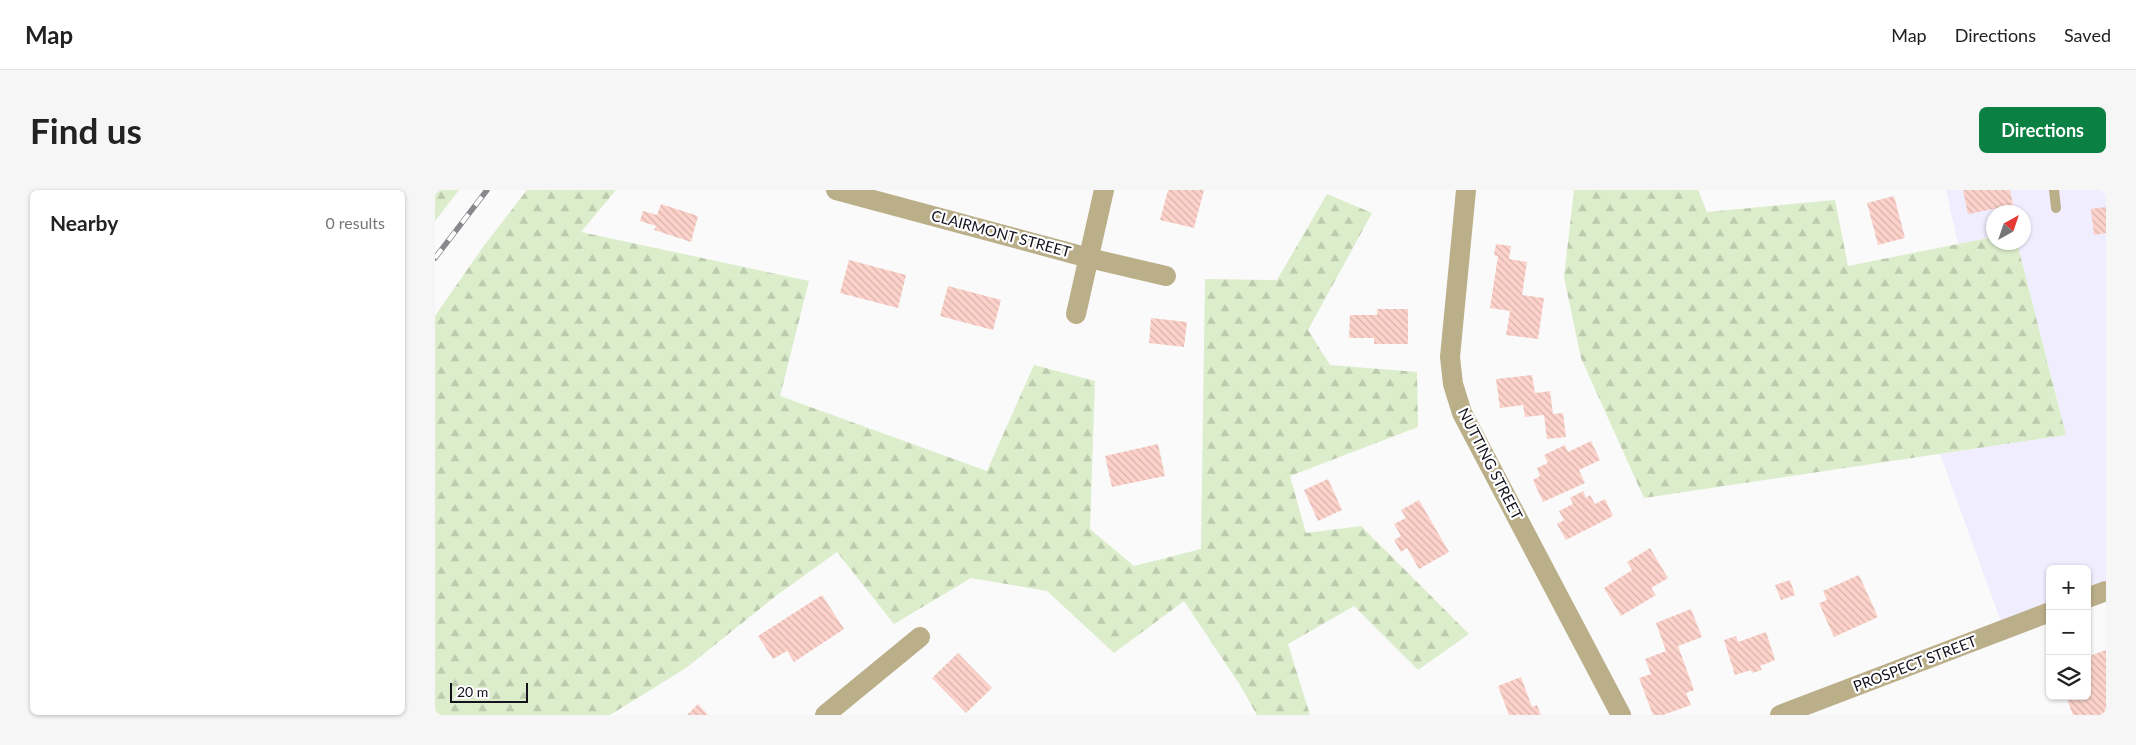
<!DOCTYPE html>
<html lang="en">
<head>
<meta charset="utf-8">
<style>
	body { margin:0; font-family:Lato,sans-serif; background:#f6f6f6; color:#222 }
	.controls { position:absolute; right:15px; bottom:15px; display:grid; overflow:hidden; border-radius:8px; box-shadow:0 1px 4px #0004 }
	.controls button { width:45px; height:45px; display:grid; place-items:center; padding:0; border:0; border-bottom:1px solid #e0e0e0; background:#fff; color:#222; font:25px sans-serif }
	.compass { position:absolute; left:1551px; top:15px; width:45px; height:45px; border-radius:50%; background:#fff; box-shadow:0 1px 4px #0004; rotate:40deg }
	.scale { position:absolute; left:15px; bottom:12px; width:78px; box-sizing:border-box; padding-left:5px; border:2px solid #15121d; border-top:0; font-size:14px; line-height:18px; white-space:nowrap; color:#15121d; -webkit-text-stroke:4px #fff; paint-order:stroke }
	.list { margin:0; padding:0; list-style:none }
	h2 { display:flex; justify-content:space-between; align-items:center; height:65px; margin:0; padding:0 20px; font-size:21px }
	h2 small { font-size:16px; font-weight:400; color:#767676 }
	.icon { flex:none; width:28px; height:28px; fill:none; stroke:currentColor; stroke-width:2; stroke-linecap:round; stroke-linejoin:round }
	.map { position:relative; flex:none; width:1671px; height:525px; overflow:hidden; border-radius:8px }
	header { display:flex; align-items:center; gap:30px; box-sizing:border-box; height:70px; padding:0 25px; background:#fff; border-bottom:1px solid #e0e0e0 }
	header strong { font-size:24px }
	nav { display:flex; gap:28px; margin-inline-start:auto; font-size:18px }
	.intro { display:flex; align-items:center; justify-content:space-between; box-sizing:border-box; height:120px; padding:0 30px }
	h1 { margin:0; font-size:35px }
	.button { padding:12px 22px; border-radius:8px; background:#0b8043; color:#fff; font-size:18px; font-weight:700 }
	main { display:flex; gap:30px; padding:0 30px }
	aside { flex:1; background:#fff; border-radius:8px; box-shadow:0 1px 4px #0004 }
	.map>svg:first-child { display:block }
	.built { fill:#f0edfe }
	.forest { fill:url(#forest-firs) }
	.building { fill:url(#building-back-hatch) }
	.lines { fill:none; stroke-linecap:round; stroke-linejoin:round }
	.lane { stroke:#bbaf89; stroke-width:10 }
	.street { stroke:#bbaf89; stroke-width:20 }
	.rail-casing { stroke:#89888d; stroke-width:5.5 }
	.rail { stroke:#fff; stroke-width:4; stroke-dasharray:11; stroke-linecap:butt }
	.labels { text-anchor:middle; stroke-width:4.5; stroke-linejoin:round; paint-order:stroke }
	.street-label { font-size:15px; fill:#15121d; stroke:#fff }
</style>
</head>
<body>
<header>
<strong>Map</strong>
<nav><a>Map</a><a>Directions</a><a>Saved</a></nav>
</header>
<div class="intro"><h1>Find us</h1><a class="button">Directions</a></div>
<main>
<aside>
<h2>Nearby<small>0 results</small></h2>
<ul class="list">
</ul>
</aside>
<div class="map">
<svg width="1671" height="525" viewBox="0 0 1671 525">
	<defs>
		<pattern id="forest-firs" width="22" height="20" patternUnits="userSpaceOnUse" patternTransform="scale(1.25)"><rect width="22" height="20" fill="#dcedcb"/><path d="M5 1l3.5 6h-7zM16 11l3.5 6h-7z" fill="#bccaae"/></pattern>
		<pattern id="building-back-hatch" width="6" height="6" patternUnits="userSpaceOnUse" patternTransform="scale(1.25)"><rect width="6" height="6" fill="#fcd2ca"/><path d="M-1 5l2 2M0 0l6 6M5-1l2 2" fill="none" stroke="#d7b3ad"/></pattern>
	</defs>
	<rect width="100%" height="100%" fill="#fafafa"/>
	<polygon class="built" points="1511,0 1671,0 1671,401 1652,408 1652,379 1615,379 1615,422 1569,440 1505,264 1631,245 1582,53 1588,52 1588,22 1558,22 1558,47 1523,54"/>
	<g class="forest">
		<polygon points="0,0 24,0 0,31"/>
		<polygon points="92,0 181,0 146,42 374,91 345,206 552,281 599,175 660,191 655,339 699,376 766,359 770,89 842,90 892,4 937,23 873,140 895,175 982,182 983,237 855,286 871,343 926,336 1034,444 983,480 919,416 853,454 875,525 822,525 805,495 749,411 679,463 612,401 536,388 459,434 402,362 342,405 251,478 175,525 0,525 0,126 48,57"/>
		<polygon points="1139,0 1263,0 1272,22 1400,10 1413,76 1558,47 1558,52 1582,53 1631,245 1209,308 1146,168 1129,87"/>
	</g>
	<g class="building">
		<polygon points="733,0 769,0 759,38 725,30"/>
		<polygon points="1528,0 1575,0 1578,15 1533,24"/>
		<polygon points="1459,6 1470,48 1443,55 1432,13"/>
		<polygon points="226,14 263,26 256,52 219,40 221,36 205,31 208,21 222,25"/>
		<polygon points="1671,17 1671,43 1659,45 1656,19"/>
		<polygon points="1061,54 1076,56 1074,69 1092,72 1087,105 1109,108 1103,149 1071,145 1075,121 1055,118 1063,66 1059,65"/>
		<polygon points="414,70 471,85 463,118 405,103"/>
		<polygon points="513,96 566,110 558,140 505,126"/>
		<polygon points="942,119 973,119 973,154 939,154 939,148 914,148 915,125 942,125"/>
		<polygon points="716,128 752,132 749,157 714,153"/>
		<polygon points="1097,185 1100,203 1115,201 1118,224 1128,223 1131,247 1112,249 1109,225 1090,227 1088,215 1065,218 1061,189"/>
		<polygon points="1156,251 1165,270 1144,280 1150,293 1108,312 1098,290 1105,286 1102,278 1113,273 1109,265 1130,255 1133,262"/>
		<polygon points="723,254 730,286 677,297 670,266"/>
		<polygon points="893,289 907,320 883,331 869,300"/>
		<polygon points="1148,301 1151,308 1155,305 1160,314 1170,309 1178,326 1131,350 1122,334 1129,330 1124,321 1138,314 1135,308"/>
		<polygon points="984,310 1014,362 984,379 972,358 966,362 959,350 966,346 959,334 971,328 966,320"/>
		<polygon points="1215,358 1233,388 1216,398 1221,405 1186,426 1169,398 1197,380 1192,372"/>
		<polygon points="1424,385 1443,427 1399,447 1384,413 1392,410 1388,401"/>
		<polygon points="1355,390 1360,405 1346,410 1340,395"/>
		<polygon points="387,405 409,439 359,472 352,461 338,469 323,446"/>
		<polygon points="1256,419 1267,447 1243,456 1259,500 1251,503 1256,515 1228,525 1218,525 1204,488 1216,484 1210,469 1231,461 1221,433"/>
		<polygon points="1331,442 1340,470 1325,476 1327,480 1317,483 1316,480 1300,485 1289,450 1301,446 1303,452"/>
		<polygon points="1671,460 1671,525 1638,525 1631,506 1652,506 1652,467"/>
		<polygon points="523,463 557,498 531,523 497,488"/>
		<polygon points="1086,487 1097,517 1102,515 1106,525 1074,525 1063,496"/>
		<polygon points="263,514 273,525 252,525"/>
	</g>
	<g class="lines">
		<polyline class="lane" points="1619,0 1621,18"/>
		<g class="street">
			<polyline points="401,0 654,68 731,86"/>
			<polyline points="1031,0 1015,167 1018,194 1027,223 1186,525"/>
			<polyline points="641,124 669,0"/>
			<polyline points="1652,408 1671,401"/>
			<polyline points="390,525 485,447"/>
			<polyline points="1345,525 1615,422"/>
		</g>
		<defs>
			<polyline id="rail" points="0,68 52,0"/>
		</defs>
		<use href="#rail" class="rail-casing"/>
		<use href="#rail" class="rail"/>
	</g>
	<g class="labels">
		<g class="street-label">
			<text transform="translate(566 44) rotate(15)" y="5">CLAIRMONT STREET</text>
			<text transform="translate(1055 274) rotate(63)" y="5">NUTTING STREET</text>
			<text transform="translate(1480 474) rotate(-21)" y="5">PROSPECT STREET</text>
		</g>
	</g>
</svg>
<div class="controls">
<button>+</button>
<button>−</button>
<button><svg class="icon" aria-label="layers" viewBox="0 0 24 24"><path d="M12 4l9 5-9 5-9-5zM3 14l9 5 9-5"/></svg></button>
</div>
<svg class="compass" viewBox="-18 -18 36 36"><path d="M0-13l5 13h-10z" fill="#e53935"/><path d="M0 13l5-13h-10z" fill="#767676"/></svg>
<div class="scale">20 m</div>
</div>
</main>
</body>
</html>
